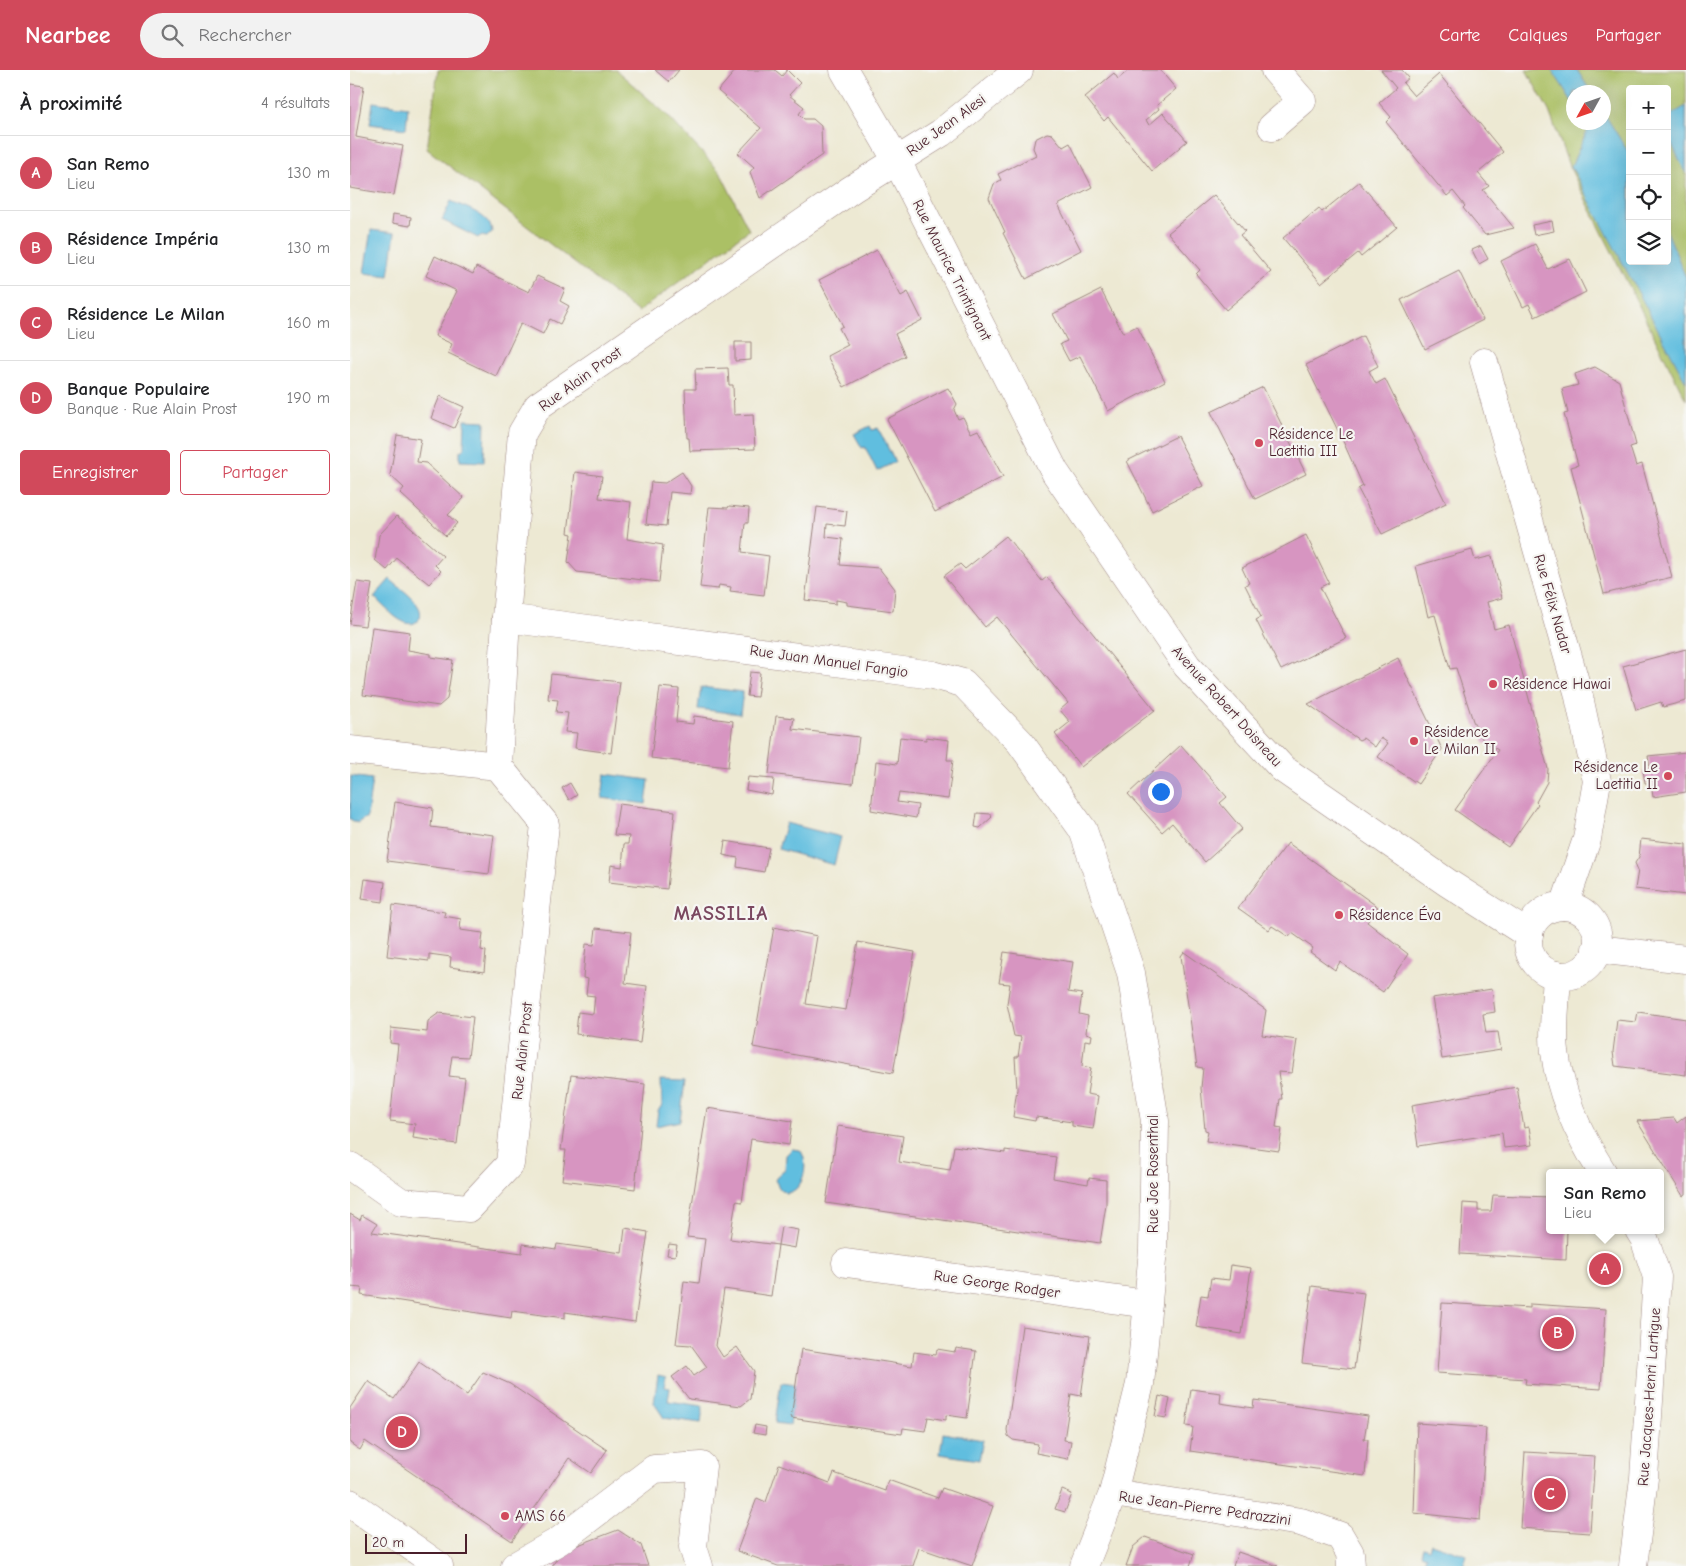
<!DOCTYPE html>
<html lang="fr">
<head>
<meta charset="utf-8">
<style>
	body { margin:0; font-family:"Comic Neue",sans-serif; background:#f2f2f2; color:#202124 }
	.controls { position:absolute; right:15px; top:15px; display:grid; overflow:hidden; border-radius:5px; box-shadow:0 5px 20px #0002 }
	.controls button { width:45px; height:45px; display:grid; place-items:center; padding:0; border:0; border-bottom:1px solid #e0e0e0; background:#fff; color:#202124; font:25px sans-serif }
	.compass { position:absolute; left:1216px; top:15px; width:45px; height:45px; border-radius:50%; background:#fff; box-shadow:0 5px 20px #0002; rotate:230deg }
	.scale { position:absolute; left:15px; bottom:12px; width:102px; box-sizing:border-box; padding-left:5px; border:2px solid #4a1f2b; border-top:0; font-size:14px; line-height:18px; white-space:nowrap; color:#4a1f2b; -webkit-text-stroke:4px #f6f6f2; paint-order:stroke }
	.you { position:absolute; left:810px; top:721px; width:18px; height:18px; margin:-12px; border:4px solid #fff; border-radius:50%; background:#1a73e8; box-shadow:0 0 0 8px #1a73e833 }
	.badge { display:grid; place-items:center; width:32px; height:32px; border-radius:50%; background:#d1495b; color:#fff; font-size:16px; font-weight:700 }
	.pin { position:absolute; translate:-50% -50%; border:2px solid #fff; box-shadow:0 1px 5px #0006 }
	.popup { position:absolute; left:1196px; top:1099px; width:118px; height:65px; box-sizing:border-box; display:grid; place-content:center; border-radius:5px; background:#fff; filter:drop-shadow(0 1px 4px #0005); font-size:16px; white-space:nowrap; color:#757577 }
	.popup b { font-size:19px; color:#202124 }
	.popup::after { content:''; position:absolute; left:50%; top:100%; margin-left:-10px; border:10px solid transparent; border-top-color:#fff }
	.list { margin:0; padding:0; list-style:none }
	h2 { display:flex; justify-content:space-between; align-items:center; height:65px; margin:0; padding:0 20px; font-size:21px }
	h2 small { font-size:16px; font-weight:400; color:#757577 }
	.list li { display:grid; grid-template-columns:32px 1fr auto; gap:15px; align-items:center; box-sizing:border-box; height:75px; padding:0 20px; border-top:1px solid #e0e0e0 }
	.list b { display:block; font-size:19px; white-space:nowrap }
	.list p { margin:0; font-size:16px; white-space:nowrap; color:#757577 }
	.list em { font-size:16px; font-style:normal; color:#757577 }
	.actions { display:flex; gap:10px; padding:15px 20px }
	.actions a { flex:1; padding:11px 0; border:1px solid #d1495b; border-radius:5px; text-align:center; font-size:18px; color:#d1495b }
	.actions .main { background:#d1495b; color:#fff }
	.icon { flex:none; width:28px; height:28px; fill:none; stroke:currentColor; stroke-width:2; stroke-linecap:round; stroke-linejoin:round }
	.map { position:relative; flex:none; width:1336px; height:1496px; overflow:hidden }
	header { display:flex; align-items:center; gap:30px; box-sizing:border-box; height:70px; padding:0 25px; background:#d1495b; color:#fff }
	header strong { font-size:24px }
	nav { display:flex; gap:28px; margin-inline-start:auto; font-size:18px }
	.search { width:350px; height:45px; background:#f2f2f2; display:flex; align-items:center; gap:12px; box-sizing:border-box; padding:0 18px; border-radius:28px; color:#757577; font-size:19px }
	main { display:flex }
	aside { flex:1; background:#fff }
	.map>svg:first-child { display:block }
	.green { fill:#abc065; stroke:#7a7048; fill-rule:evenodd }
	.water { fill:#61bedf; stroke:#566e85 }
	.building { fill:#d795c1 }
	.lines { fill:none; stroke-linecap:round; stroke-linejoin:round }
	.minor-casing { stroke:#9c847f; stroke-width:29 }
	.minor { stroke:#fff; stroke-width:28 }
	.poi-dot { fill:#d1495b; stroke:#f6f6f2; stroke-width:2 }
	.labels { text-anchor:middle; stroke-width:4.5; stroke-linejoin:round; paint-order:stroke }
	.street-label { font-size:15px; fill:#4a1f2b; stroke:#f6f6f2 }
	.poi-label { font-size:15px; fill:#4a1f2b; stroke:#f6f6f2; text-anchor:start }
	.district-label { font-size:20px; font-weight:bold; letter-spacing:1px; fill:#7b4860; stroke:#f6f6f2 }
</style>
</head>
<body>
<header>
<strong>Nearbee</strong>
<div class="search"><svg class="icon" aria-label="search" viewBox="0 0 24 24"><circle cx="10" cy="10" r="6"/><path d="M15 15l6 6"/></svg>Rechercher</div>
<nav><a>Carte</a><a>Calques</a><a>Partager</a></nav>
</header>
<main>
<aside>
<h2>À proximité<small>4 résultats</small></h2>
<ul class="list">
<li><span class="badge">A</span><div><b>San Remo</b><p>Lieu</p></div><em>130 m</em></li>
<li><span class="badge">B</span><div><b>Résidence Impéria</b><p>Lieu</p></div><em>130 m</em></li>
<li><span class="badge">C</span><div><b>Résidence Le Milan</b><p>Lieu</p></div><em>160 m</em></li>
<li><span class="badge">D</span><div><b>Banque Populaire</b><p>Banque · Rue Alain Prost</p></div><em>190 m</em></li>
</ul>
<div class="actions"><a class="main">Enregistrer</a><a>Partager</a></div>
</aside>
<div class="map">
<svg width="1336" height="1496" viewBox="0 0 1336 1496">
	<rect width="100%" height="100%" fill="#f6f6f2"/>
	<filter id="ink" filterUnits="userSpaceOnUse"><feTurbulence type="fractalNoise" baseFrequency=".02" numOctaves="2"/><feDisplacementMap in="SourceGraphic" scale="10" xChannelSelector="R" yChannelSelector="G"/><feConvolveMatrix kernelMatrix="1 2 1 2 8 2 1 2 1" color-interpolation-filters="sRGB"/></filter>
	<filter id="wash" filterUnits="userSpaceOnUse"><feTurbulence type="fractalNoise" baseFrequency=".0096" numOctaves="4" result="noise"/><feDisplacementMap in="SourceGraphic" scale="20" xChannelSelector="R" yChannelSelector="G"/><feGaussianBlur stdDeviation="1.12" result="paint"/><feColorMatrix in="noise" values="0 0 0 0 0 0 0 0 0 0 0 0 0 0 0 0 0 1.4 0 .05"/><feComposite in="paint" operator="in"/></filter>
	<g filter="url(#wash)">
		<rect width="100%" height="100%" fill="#ede9d3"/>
		<g class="green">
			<polygon points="88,0 266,0 316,44 370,102 399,160 288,242 77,79"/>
			<path d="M 1176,0 L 1336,0 L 1336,330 L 1219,96 L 1199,41 ZM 1280,19 L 1317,19 L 1317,191 L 1280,191 ZM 1224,22 L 1254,22 L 1254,52 L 1224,52 Z"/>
		</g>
		<g class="water">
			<polygon points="1202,0 1227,0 1241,22 1224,22 1223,33"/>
			<polygon points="23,32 58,37 56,59 20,54"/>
			<polygon points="1336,36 1336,104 1317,64 1317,47"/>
			<polygon points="1254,43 1280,85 1280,191 1317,191 1317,161 1336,208 1336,312 1221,96 1239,57 1236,53 1254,52"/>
			<path d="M 101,131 C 116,138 141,145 142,162 L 137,167 L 130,166 L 128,168 L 92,150 Z"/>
			<polygon points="21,160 45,163 39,206 14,203"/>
			<polygon points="115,350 135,351 134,392 110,391 110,381 114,379"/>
			<polygon points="520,356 522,360 528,358 545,392 527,401 515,377 512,378 504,364"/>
			<path d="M 40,509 C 48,517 63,526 68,536 C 70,538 72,546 69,549 C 58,565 34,536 24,527 Z"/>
			<polygon points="351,617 393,622 390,644 348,639"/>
			<polygon points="255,704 299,710 296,734 252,728"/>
			<polygon points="1,706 22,709 17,747 7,753 0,749"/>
			<polygon points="436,753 491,767 484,795 428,779"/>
			<polygon points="311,1010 335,1011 330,1051 306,1056 308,1041 312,1035"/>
			<path d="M 442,1079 L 450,1080 C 460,1092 454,1122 436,1123 L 430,1119 L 425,1110 L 429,1104 L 435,1099 L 436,1085 Z"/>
			<polygon points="308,1305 316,1307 314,1317 320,1318 318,1331 353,1336 351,1353 314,1348 304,1333"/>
			<polygon points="431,1312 446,1314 440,1355 425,1353"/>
			<polygon points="593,1363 633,1370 629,1390 590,1384"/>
			<polygon points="1081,1473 1117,1485 1113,1496 1082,1496 1074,1493 1076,1486 1071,1484 1073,1477 1079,1479"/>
		</g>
		<g id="blocks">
			<g class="building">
				<polygon points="305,0 329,0 319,12"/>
				<polygon points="386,0 425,0 432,6 437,0 450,13 439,25 454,37 449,44 454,49 463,49 471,56 472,85 410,128 400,102 404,97 388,83 411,58 368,21"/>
				<polygon points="779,0 810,0 826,19 807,35 809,39 796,50 799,55 813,43 837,71 802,101 758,47 754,51 735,27 764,3 768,9"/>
				<polygon points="1031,0 1052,0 1059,8 1053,13 1064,26 1089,4 1153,82 1128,103 1139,116 1133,120 1164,158 1135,165 1113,138 1115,136 1103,121 1097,126 1036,52 1041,47 1029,33 1046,18"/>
				<polygon points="0,14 14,16 6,67 53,76 44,125 0,118"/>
				<polygon points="697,63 702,64 713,77 720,73 742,117 708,135 731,180 676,209 653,163 655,162 639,128 644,114 651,110 648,104 686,85 683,78 685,69"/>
				<polygon points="1009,112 1047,157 1011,187 1008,183 971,213 933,168 969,138 972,142"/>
				<polygon points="864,125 895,161 890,165 921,202 876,240 846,204 850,200 818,163"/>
				<polygon points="43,144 61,147 60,156 42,153"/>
				<polygon points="1202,151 1204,161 1184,165 1182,155"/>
				<polygon points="1185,174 1198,199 1220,189 1236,222 1185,247 1179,234 1173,237 1151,191"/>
				<polygon points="1131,176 1138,189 1129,194 1122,180"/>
				<polygon points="527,180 551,226 558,222 572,250 545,264 555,286 494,317 477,286 498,275 489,258 493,256 469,210"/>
				<polygon points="85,186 123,204 126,197 179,222 187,206 215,219 210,231 219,236 210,254 200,249 193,264 171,253 146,306 98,283 102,274 85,266 107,221 76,206"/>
				<polygon points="1109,201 1133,250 1075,279 1051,230"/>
				<polygon points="751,220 773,263 787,256 815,311 758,341 730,286 719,291 710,274 717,271 703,244"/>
				<polygon points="1013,266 1028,296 1019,301 1026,314 1035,309 1096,433 1032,464 1008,419 1013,416 992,369 956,295"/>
				<polygon points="385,272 401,272 401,290 385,291"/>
				<polygon points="1245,297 1269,311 1286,375 1280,377 1286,396 1292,394 1322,507 1254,524 1221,397 1228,395 1214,344 1218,343 1212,319 1228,315 1225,304"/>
				<polygon points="378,298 379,315 383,315 384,345 403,344 405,379 340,381 339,368 337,368 335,319 346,319 345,299"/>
				<polygon points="913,317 956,404 905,429 861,342"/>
				<polygon points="598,318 607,334 604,340 608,349 613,347 621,363 628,360 653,407 585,442 537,349"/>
				<polygon points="90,326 114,337 104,358 81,348"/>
				<polygon points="47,365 71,369 67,392 76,393 114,428 98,445 107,453 96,466 50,423 54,418 40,405"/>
				<polygon points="827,366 853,416 802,441 777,391"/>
				<polygon points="225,402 252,406 249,428 281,432 277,469 313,475 309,512 227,502 218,492 222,464 218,463"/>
				<polygon points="332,402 341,416 340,424 320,422 316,456 296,454 301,412 315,413"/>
				<polygon points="379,436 399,438 398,453 395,453 392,482 419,486 414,525 380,521 381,517 369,515 368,519 350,517 359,437 378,438"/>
				<polygon points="467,437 497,441 495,456 477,454 476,467 493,469 490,495 529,498 545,519 543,541 497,535 497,532 486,530 486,534 455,530"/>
				<polygon points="47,446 93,486 85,495 91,501 79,514 47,488 37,500 25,490 29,465"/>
				<polygon points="956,465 979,513 970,517 996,568 931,600 906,550 911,547 895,515 899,513 892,498"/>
				<polygon points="656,466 692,511 697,507 805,640 731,697 705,664 720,652 710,640 718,633 647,547 635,557 594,506 610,494 615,499"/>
				<polygon points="1122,480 1125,490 1142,486 1152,528 1137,532 1144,559 1159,555 1198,699 1197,712 1186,732 1188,734 1158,777 1105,740 1148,680 1134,672 1123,651 1106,598 1100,599 1085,545 1078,547 1066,496"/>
				<polygon points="7,512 22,514 15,556 0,554"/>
				<polygon points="22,557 60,562 58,580 81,584 81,587 103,590 97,629 89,636 13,625"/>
				<polygon points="1336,579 1336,631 1313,637 1311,632 1286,640 1273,596"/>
				<polygon points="1048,588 1092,679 1068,714 1028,687 1038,673 1031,668 1025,677 1013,668 1009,670 958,634"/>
				<polygon points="400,602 410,603 407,627 397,626"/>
				<polygon points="201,604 270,612 261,683 225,678 227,663 215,662 218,643 206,642 208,630 198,629"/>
				<polygon points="310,617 329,619 326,652 343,654 344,646 383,651 378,697 301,688"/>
				<polygon points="426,646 444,648 442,659 509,667 503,714 419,704"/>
				<polygon points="550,667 576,670 576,667 599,670 597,690 603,690 598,729 549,723 547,732 568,735 566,748 521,740 526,691 547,694"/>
				<polygon points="831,675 877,727 870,733 892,759 855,792 822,753 812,762 778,724"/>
				<polygon points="1336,682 1336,722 1303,727 1301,713 1295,713 1293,700 1300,700 1298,686"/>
				<polygon points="398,707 424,709 422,725 396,720"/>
				<polygon points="220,713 227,725 219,730 212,718"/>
				<polygon points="45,732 83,738 81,757 144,765 139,804 37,791"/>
				<polygon points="269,734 325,741 317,819 259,812 261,795 272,797 274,774 278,774 279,766 264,765"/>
				<polygon points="627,743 641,744 642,747 630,758 625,757"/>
				<polygon points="1291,769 1336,774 1336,825 1285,819 1288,800 1285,793 1289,787"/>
				<polygon points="375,771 419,778 414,802 387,797 388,788 373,785"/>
				<polygon points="938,773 1028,837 1017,852 1058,884 1033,922 990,892 985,900 960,882 963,878 942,863 939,867 922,856 919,860 888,838"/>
				<polygon points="15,809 35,812 33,832 12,829"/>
				<polygon points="43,835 95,842 94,846 111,849 110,860 133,863 131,880 136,881 134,902 100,897 101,887 79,884 79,891 37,886"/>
				<polygon points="424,857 467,866 456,934 496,940 508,872 565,882 543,1003 403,977"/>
				<polygon points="246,858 281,862 275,913 297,916 290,973 226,964 228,942 243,944 245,926 236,925 238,909 233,908 236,874 244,875"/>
				<polygon points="654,882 723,892 718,922 732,924 729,944 738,946 736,963 742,965 741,971 735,970 732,996 741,998 737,1024 748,1026 743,1059 722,1056 722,1052 708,1050 686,1047 685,1051 663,1047 667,1019 665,987 668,987 671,967 664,966 657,934 660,914 649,913"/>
				<polygon points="834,882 916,940 912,965 947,970 942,1003 928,1002 932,1029 930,1029 926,1057 932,1058 929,1081 856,1071 858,1061 855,1060 851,1018 853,998 847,997 831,886"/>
				<polygon points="1142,919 1145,942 1133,944 1136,963 1148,962 1151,980 1092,989 1082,928"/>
				<polygon points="1288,942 1336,949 1336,1005 1265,996 1263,982 1267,950 1286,952"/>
				<polygon points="89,943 123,947 118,987 102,986 99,1006 115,1008 107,1074 63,1068 65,1054 40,1051 48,974 40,973 41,958 77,962 78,951"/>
				<polygon points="221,1005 295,1014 285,1119 212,1110 216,1080 211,1080"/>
				<polygon points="1167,1017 1174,1058 1179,1057 1182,1075 1154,1078 1152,1063 1068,1076 1062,1035"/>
				<polygon points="357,1038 442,1051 439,1075 401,1069 392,1132 386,1131 380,1169 428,1175 421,1226 374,1219 366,1276 373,1287 387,1277 404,1301 400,1329 391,1336 339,1329 322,1307 337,1296 344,1306 357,1297 341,1275 326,1274 334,1211 349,1213 355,1169 337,1167"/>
				<polygon points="1336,1046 1336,1124 1333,1126 1287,1051 1324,1048 1327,1053"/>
				<polygon points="488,1056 553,1066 549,1092 600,1100 604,1076 655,1083 655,1080 706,1087 703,1108 738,1114 739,1108 756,1110 756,1135 750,1173 476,1133"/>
				<polygon points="1143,1125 1200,1127 1200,1160 1217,1160 1216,1190 1110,1184 1113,1133 1128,1134 1128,1141 1141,1141"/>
				<polygon points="0,1144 10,1150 12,1145 27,1154 22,1162 172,1183 173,1174 206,1179 207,1174 272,1183 275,1158 298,1162 285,1252 215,1242 215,1248 162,1241 161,1248 11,1225 12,1218 0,1217"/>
				<polygon points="431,1157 448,1160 445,1178 428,1175"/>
				<polygon points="319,1174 327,1175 325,1186 317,1185"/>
				<polygon points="1250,1190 1260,1191 1259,1208 1250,1207"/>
				<polygon points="881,1195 901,1198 892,1264 846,1257 851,1225 858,1226 861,1208 879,1210"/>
				<polygon points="962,1216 1014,1223 1004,1299 952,1293"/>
				<polygon points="1092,1233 1180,1238 1180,1234 1256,1239 1251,1319 1175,1314 1176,1309 1087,1303"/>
				<polygon points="672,1256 740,1266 731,1326 721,1324 714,1370 721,1371 718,1389 686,1383 688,1374 663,1370 658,1366 657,1360"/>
				<polygon points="606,1278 626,1281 617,1348 596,1345 596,1350 578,1347 575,1361 553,1358 552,1364 441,1348 451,1279 562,1296 564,1282 586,1285 587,1279 605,1282"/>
				<polygon points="69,1292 117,1325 133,1302 160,1314 257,1380 241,1403 219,1388 162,1471 15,1371 10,1380 0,1373 0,1338 18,1311 44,1329"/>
				<polygon points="841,1319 871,1323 870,1333 903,1338 904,1330 1018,1346 1014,1369 1018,1369 1015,1406 840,1381 843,1357 836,1356"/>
				<polygon points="809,1326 820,1329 816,1348 805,1346"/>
				<polygon points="1067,1353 1136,1358 1130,1450 1064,1443"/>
				<polygon points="405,1355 416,1357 415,1365 403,1363"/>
				<polygon points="1175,1382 1245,1386 1240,1463 1170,1458"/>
				<polygon points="429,1394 480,1413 484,1403 535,1421 538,1410 588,1428 592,1418 643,1436 622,1496 569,1478 563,1496 428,1496 387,1481 407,1428 416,1432"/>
				<polygon points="712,1420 722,1424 715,1442 705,1439"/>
				<polygon points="268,1460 291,1475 298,1496 202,1496 212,1481"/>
				<polygon points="795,1467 844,1484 840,1496 776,1496 783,1477"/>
				<polygon points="888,1482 914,1491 928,1496 883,1496"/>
			</g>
		</g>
	</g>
	<g filter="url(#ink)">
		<use href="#blocks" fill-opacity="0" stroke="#9c847f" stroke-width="1"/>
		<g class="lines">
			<defs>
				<g id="minor">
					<polyline points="494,0 547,91 705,402 837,596 933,699 1098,813 1179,865"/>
					<polyline points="922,57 952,31 925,0"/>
					<polyline points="1134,292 1228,622 1247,711 1237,769 1214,836"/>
					<polyline points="156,548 583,605 613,613 670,672 733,760 781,903 805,1051 803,1180 790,1314 763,1423 734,1496"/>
					<polyline points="0,680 148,696"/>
					<circle cx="1213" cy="871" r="35"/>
					<polyline points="1246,879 1336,889"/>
					<path d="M 1207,905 C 1206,930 1202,958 1205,982 C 1210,1024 1230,1067 1253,1103"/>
					<polyline points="0,1096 51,1132 119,1138 160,1094 195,754 148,696 156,548 172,363 188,336 502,119 591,63 669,0"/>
					<polyline points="496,1193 798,1234"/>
					<polyline points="763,1423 951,1452 990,1466 1000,1483 1001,1496"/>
					<polyline points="0,1433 89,1496"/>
					<polyline points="165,1496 209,1471 304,1399 352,1396 343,1477 349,1496"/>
					<polyline points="1283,1496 1294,1408 1307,1207 1294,1168 1289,1160"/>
				</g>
			</defs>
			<use href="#minor" class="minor-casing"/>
			<use href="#minor" class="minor"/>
		</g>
	</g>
	<g class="poi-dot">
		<circle cx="909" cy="373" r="5"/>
		<circle cx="1143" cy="614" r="5"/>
		<circle cx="1064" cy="671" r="5"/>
		<circle cx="1318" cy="706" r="5"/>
		<circle cx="989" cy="845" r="5"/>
		<circle cx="155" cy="1446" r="5"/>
	</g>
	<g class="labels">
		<g class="street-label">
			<text transform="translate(596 55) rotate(-36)" y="5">Rue Jean Alesi</text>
			<text transform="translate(602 200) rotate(63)" y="5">Rue Maurice Trintignant</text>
			<text transform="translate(230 309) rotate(-36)" y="5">Rue Alain Prost</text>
			<text transform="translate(1203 534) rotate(74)" y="5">Rue Félix Nadar</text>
			<text transform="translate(479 591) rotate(8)" y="5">Rue Juan Manuel Fangio</text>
			<text transform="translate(877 636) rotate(48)" y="5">Avenue Robert Doisneau</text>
			<text transform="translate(172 981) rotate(-84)" y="5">Rue Alain Prost</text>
			<text transform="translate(803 1104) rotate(-90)" y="5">Rue Joe Rosenthal</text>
			<text transform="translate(647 1214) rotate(8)" y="5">Rue George Rodger</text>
			<text transform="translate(1299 1327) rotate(-86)" y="5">Rue Jacques-Henri Lartigue</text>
			<text transform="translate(855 1438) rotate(8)" y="5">Rue Jean-Pierre Pedrazzini</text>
		</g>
		<g class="poi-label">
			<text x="919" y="369">Résidence Le<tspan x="919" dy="17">Laetitia III</tspan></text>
			<text x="1153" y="619">Résidence Hawai</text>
			<text x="1074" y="667">Résidence<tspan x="1074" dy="17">Le Milan II</tspan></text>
			<text x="1308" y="702" text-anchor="end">Résidence Le<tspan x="1308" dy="17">Laetitia II</tspan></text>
			<text x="999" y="850">Résidence Éva</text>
			<text x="165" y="1451">AMS 66</text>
		</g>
		<g class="district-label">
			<text x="371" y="850">MASSILIA</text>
		</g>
	</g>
</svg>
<div class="controls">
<button>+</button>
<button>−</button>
<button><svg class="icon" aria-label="locate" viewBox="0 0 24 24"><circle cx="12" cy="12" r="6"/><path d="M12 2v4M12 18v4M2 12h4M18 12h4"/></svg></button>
<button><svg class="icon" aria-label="layers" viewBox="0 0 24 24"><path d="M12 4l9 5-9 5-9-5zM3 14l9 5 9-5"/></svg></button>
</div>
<svg class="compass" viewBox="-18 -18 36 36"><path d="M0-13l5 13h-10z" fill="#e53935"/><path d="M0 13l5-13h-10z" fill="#757577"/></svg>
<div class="scale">20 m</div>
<div class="you"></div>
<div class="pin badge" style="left:1255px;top:1199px">A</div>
<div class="popup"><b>San Remo</b>Lieu</div>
<div class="pin badge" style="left:1208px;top:1263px">B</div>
<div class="pin badge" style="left:1200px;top:1424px">C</div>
<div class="pin badge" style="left:52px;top:1362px">D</div>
</div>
</main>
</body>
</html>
